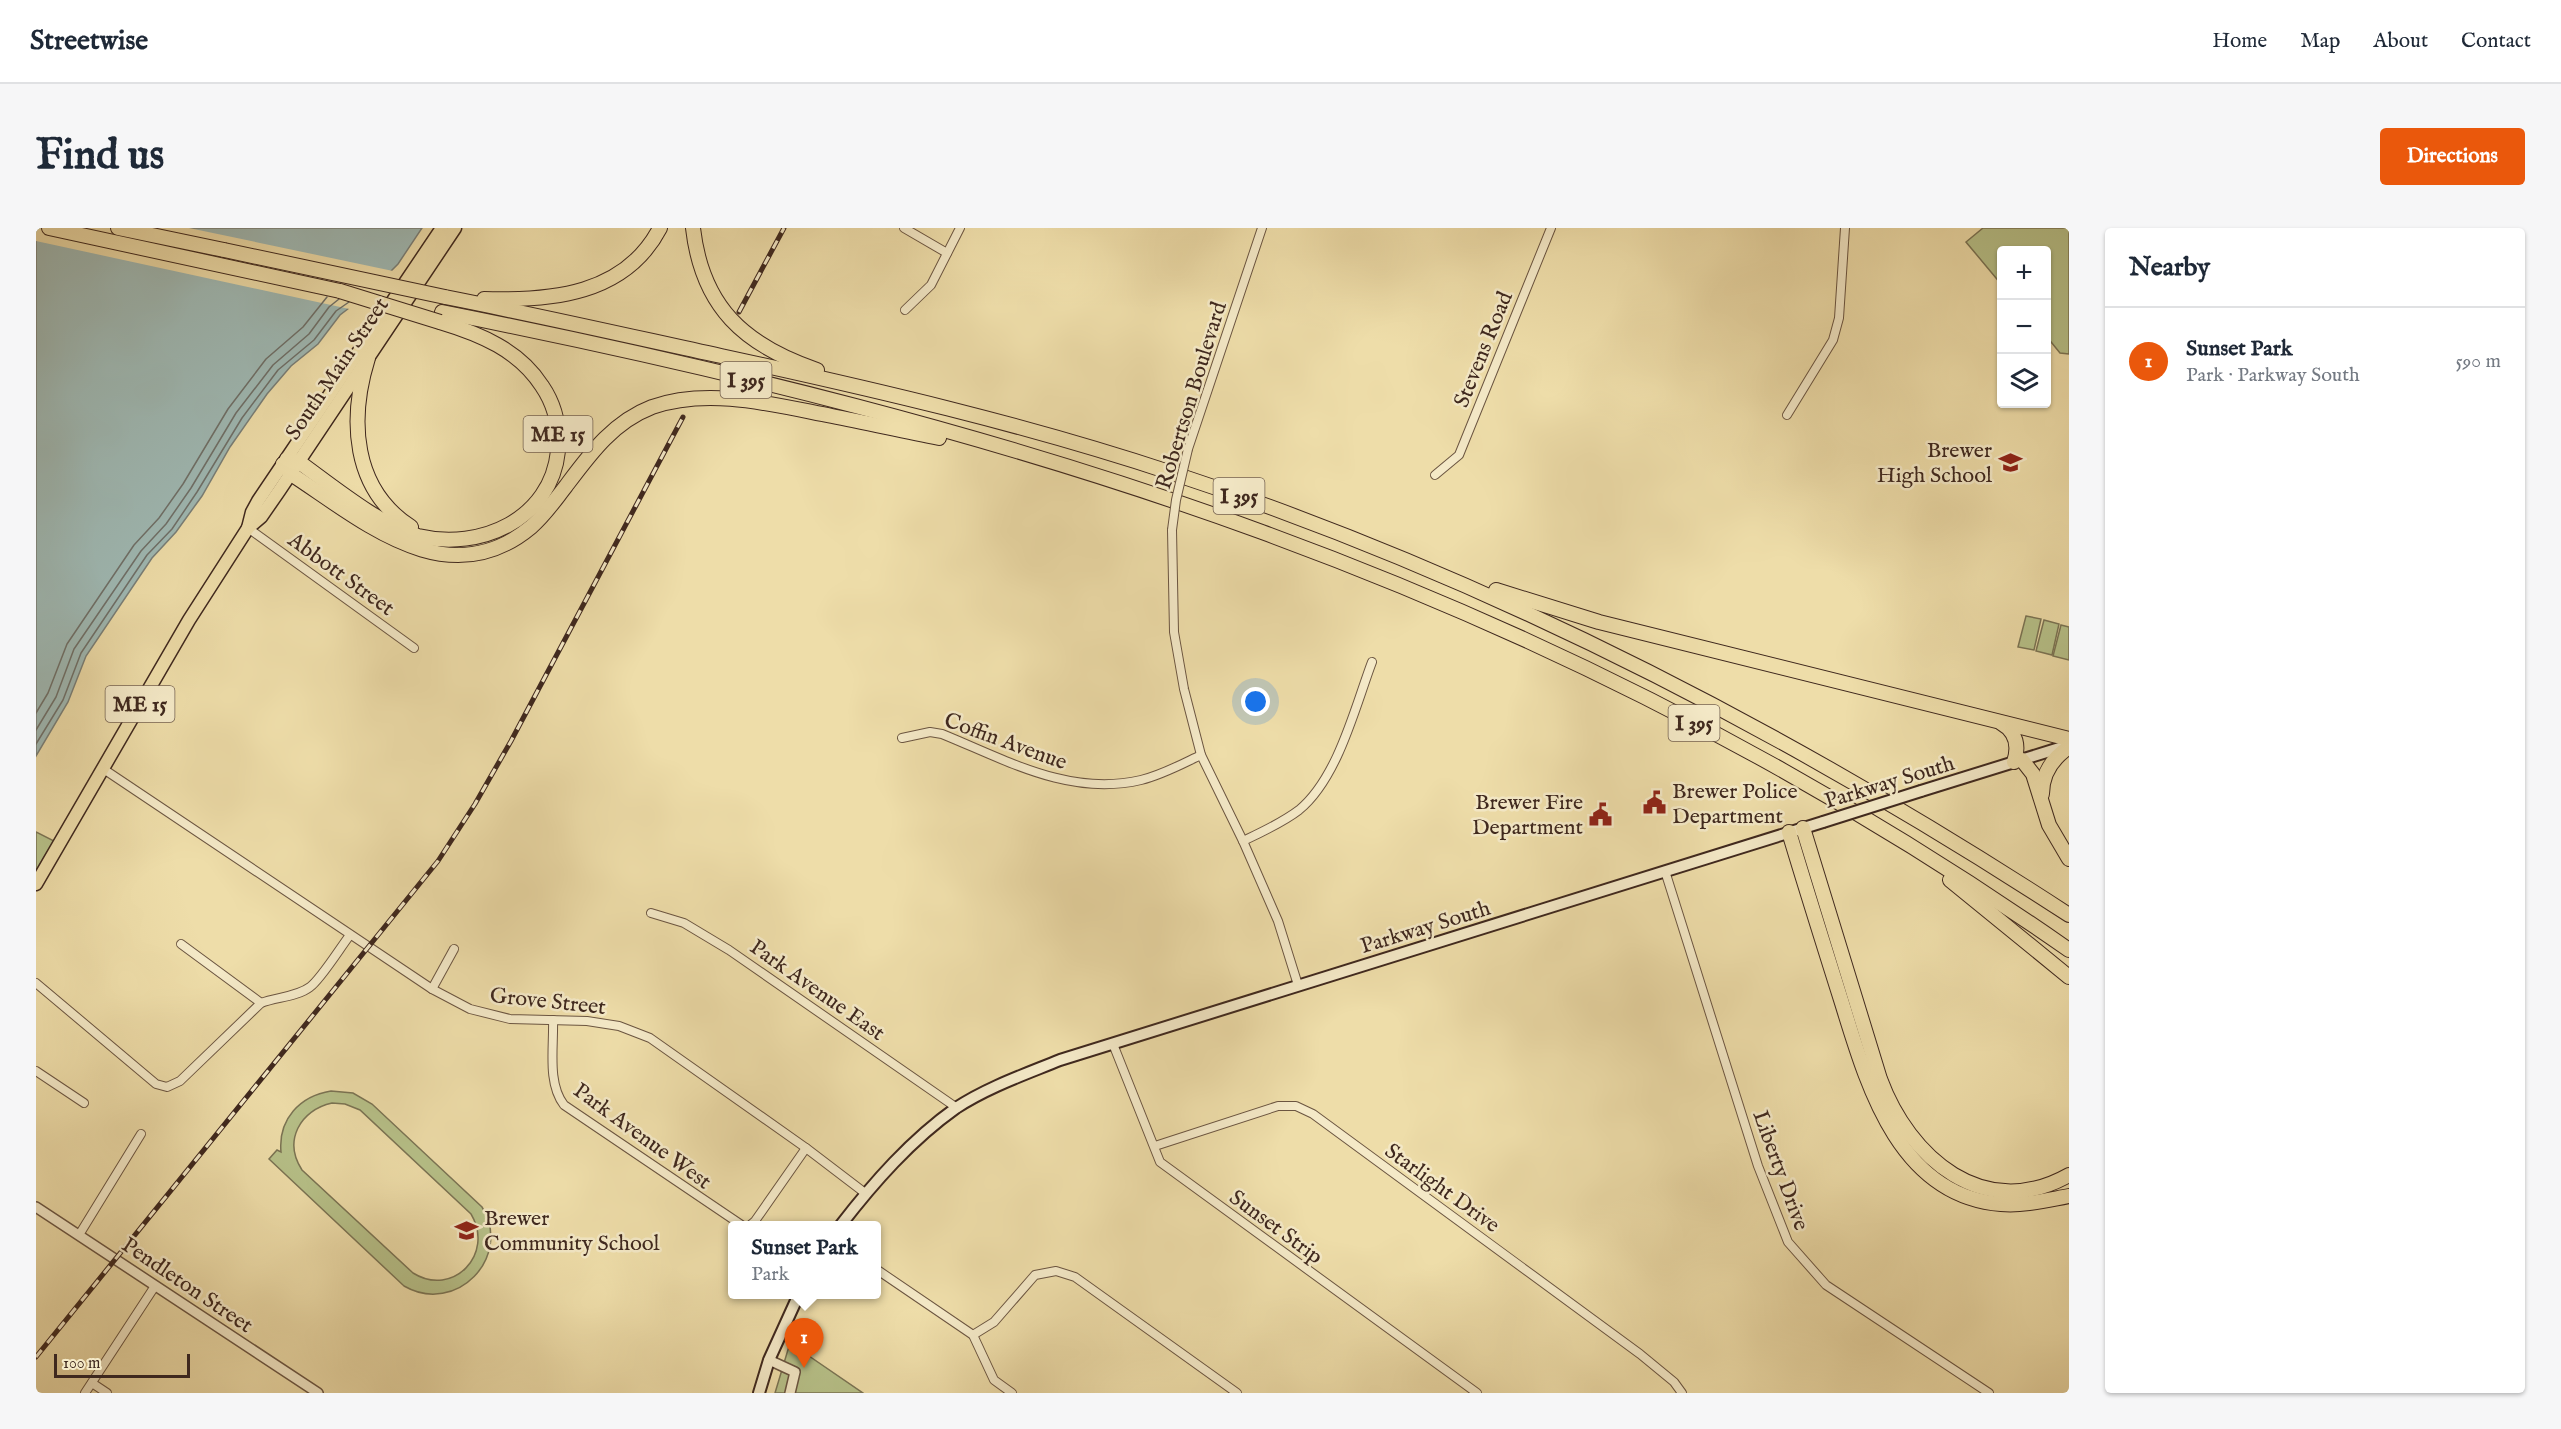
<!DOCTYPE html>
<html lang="en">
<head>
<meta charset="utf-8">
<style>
	body { margin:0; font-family:"IM FELL English",serif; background:#f6f6f7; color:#1f2937 }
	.controls { position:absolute; right:18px; top:18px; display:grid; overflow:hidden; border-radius:6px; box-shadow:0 2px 4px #0004 }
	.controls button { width:54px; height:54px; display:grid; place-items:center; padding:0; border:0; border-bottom:2px solid #e0e1e3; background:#fff; color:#1f2937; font:30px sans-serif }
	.scale { position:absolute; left:18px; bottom:15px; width:136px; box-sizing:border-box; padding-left:6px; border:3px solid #3f281e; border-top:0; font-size:16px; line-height:21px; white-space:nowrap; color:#3f281e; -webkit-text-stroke:4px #f4e9c7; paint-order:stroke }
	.you { position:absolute; left:1220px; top:474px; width:21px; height:21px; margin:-15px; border:4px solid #fff; border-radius:50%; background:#1a73e8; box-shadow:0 0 0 9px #1a73e833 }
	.badge { display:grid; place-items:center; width:39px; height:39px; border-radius:50%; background:#ea580c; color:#fff; font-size:20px; font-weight:700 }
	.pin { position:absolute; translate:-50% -50px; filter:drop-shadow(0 2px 3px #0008) }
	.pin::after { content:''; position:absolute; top:32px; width:21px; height:18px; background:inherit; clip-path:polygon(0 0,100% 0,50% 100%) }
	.popup { position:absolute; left:692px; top:993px; width:153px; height:78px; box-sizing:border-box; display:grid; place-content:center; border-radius:6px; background:#fff; filter:drop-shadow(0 2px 4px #0005); font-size:20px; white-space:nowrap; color:#747a83 }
	.popup b { font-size:22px; color:#1f2937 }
	.popup::after { content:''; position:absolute; left:50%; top:100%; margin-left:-12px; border:12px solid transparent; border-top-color:#fff }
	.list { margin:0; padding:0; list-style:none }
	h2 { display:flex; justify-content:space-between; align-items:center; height:78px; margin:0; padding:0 24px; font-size:26px }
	h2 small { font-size:20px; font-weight:400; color:#747a83 }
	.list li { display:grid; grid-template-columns:39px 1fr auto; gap:18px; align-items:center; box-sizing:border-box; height:108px; padding:0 24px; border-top:2px solid #e0e1e3 }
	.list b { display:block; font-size:22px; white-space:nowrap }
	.list p { margin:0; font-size:20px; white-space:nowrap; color:#747a83 }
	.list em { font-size:20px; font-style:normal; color:#747a83 }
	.icon { flex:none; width:33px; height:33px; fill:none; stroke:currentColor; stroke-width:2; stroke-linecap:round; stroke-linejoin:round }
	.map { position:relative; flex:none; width:2033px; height:1165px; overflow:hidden; border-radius:6px }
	header { display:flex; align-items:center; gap:36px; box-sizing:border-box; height:84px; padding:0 30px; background:#fff; border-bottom:2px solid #e0e1e3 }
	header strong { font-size:28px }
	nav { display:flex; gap:33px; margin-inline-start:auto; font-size:21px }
	.intro { display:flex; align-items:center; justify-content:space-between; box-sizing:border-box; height:144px; padding:0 36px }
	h1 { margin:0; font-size:42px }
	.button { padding:15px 27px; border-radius:6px; background:#ea580c; color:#fff; font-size:21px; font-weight:700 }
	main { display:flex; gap:36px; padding:0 36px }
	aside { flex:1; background:#fff; border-radius:6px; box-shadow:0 2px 4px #0004 }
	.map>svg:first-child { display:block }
	.green { fill:#b7c189; stroke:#7b7454; stroke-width:1.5; fill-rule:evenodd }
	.water { fill:#9fb9b4; stroke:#797f78; stroke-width:1.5 }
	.pier { fill:#eedda9 }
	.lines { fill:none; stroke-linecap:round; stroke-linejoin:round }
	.shore { stroke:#6f7069; stroke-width:1.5 }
	.minor-casing { stroke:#6b5541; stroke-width:10 }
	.tertiary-casing { stroke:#6b5541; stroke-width:12 }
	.secondary-casing { stroke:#3f281e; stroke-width:14 }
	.primary-casing { stroke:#3f281e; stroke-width:15 }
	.motorway-casing { stroke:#3f281e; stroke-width:16 }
	.minor { stroke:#f4e9c7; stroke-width:8 }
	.tertiary { stroke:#f4e9c7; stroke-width:9 }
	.secondary { stroke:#f4e9c7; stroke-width:10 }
	.primary { stroke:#eedda9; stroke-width:12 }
	.motorway { stroke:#eedda9; stroke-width:14 }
	.rail-casing { stroke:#3f281e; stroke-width:5 }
	.rail { stroke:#f4e9c7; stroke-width:3; stroke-dasharray:9; stroke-linecap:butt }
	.minor-bridge-casing { stroke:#6b5541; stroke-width:10; stroke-linecap:butt }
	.secondary-bridge-casing { stroke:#3f281e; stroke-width:14; stroke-linecap:butt }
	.motorway-bridge-casing { stroke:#3f281e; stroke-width:16; stroke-linecap:butt }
	.minor-bridge { stroke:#f4e9c7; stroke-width:8 }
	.secondary-bridge { stroke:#f4e9c7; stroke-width:10 }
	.motorway-bridge { stroke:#eedda9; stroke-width:14 }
	.labels { text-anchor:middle; stroke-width:5; stroke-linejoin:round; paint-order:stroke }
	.shield { fill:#f4e9c7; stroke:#756251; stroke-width:1.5 }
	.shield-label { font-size:21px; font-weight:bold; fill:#3f281e }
	.street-label { font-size:22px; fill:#3f281e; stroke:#f4e9c7 }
	.poi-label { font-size:22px; fill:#3f281e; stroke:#f4e9c7; text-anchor:end }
</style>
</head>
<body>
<header>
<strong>Streetwise</strong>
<nav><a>Home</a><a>Map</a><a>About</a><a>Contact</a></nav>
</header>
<div class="intro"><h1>Find us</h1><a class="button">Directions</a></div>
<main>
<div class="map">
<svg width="2033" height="1165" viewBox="0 0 2033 1165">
	<rect width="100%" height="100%" fill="#eedda9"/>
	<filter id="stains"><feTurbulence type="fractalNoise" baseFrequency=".00333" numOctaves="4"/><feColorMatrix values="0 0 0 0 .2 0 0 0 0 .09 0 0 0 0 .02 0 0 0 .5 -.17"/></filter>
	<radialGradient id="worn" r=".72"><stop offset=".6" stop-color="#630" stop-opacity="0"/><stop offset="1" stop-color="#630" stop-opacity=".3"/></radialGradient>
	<g class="green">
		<polygon points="1947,0 2033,0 2033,126 2024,125 2011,109 2010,22 1966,22 1965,56 1930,14"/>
		<polygon points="1990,388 2005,391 1998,422 1982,419"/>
		<polygon points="2008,392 2023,396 2016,427 2000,423"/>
		<polygon points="2025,397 2033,399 2033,432 2017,428"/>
		<polygon points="0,604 18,613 0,643"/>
		<path d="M 295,863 L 317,865 L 336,876 L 446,979 C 477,1029 420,1088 368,1058 L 233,931 L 241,922 L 245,924 C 242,891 264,868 295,863 ZM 296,875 L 309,876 L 324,882 L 435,986 C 459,1026 417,1070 377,1045 L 266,942 C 247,913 264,882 296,875 Z"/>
		<polygon points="754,1115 827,1165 739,1165"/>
	</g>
	<polygon class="water" points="0,0 386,0 362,36 334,64 304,87 282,116 255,138 231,166 194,219 166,268 140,304 116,330 50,428 32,474 0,528"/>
	<polygon class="pier" points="0,0 153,0 357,43 337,66 318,82 0,13"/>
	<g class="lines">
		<g class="shore">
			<polyline points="0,485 12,465 31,416 98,317 123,290 147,256 192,181 230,131 267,99 291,69"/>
			<polyline points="0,502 20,469 38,421 105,323 130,296 155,260 200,185 237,137 273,106 293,79 303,71"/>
			<polyline points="0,516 27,472 45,425 111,327 136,301 161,264 206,190 242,142 278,112 300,83 313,74"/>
		</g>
		<defs>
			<g id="minor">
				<polyline points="868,0 911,25"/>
				<polyline points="869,82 895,57 924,0"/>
				<polyline points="1751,187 1797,112 1803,90 1809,0"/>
				<polyline points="1152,221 1226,0"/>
				<polyline points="1399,247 1423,227 1515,0"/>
				<polyline points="212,300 378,420"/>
				<polyline points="1136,302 1138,404 1148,461 1165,527 1207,613 1242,693 1262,757"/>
				<path d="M 866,510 L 894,504 L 906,506 C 970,532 1034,569 1105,552 C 1126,547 1146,536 1165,527"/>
				<polyline points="66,540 396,761 434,781 474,791 551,793 583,798 614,810 770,920 829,965"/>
				<path d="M 1207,613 C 1226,604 1246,595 1263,582 C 1302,550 1319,479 1336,434"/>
				<polyline points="1629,643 1722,938 1752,1014 1790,1057 1953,1165"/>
				<polyline points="615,685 648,695 693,722 921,880"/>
				<polyline points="145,716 225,775"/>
				<path d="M 0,755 L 120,856 L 131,859 L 144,853 L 225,775 C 240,769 261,769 274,759 C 285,751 304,720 314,707"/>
				<polyline points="396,761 418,721"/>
				<path d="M 517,792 C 518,819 511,855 528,877 L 707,998"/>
				<polyline points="1077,816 1124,934 1441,1165"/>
				<polyline points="0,843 48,875"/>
				<polyline points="1119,918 1242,878 1260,878 1277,886 1604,1126 1638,1154 1646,1165"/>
				<polyline points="713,998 719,993 770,920"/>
				<polyline points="43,1007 105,906"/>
				<polyline points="840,1041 937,1107 958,1152 976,1165"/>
				<polyline points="937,1107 958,1094 999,1047 1020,1043 1039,1049 1201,1165"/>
				<polyline points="56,1155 71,1165"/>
				<polyline points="49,1165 119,1058"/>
			</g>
			<g id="tertiary">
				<polyline points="0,979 282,1165"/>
				<polyline points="733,1132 759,1144 754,1165"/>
			</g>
			<g id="secondary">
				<polyline points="1885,563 2033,517"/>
				<path d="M 804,998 C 838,954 875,912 920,880 C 952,859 990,846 1024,832 L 1787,594"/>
				<polyline points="723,1165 733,1132 763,1066"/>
			</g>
			<g id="primary">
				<polyline points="212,300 216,284 222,273 406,0"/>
				<polyline points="0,656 153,392 212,300 225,289 243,263 419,0"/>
			</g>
			<g id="motorway">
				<polyline points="13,0 304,63"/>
				<polyline points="82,0 188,22"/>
				<path d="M 657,0 C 666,79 708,117 781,142"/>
				<path d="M 409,69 C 501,87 593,108 685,128 C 837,161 988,196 1136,245 C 1455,350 1752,504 2033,687"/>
				<path d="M 448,71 C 515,73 589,67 624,0"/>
				<path d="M 406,84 C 683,139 961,207 1226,304 C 1511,408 1784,548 2033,722"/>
				<path d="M 332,130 C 313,191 316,261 375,299"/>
				<path d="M 251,231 L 263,234 C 295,257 345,298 382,308 C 445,323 515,291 522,223 C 524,200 519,177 506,158 C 483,122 444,106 404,94"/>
				<path d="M 247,236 L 255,246 C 326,292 411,369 495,299 C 509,287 519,272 530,258 C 554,226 577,194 616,179 C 673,159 739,177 796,188 C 832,195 867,203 903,210"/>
				<polyline points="1460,362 1563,394 2033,511"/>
				<path d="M 1965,495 C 1981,504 1983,519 1978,534"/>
				<polyline points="1986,532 1997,546 2013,597 2033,631"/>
				<path d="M 2006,566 C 2006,546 2017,530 2033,519"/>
				<path d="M 1767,600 L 1844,851 C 1873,930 1948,995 2033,947"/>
				<path d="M 1753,604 C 1770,661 1788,718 1806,775 C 1831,856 1862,968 1965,976 C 1988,978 2011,972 2033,968"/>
				<polyline points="1914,652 2033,749"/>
			</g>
		</defs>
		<use href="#minor" class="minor-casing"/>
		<use href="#tertiary" class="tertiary-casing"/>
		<use href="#secondary" class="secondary-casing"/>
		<use href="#primary" class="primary-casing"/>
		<use href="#motorway" class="motorway-casing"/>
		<use href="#minor" class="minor"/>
		<use href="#tertiary" class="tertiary"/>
		<use href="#secondary" class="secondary"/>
		<use href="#primary" class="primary"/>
		<use href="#motorway" class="motorway"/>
		<defs>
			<g id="rail">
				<polyline points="703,84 748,0"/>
				<polyline points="0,1129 402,633 439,576 475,513 647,189"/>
			</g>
		</defs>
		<use href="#rail" class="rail-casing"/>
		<use href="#rail" class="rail"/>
		<defs>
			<polyline id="minor-bridge" points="1136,302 1140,272 1152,221"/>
			<polyline id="secondary-bridge" points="1787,594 1885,563"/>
			<g id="motorway-bridge">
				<polyline points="188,22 409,69"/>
				<polyline points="304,63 404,94"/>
			</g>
		</defs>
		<use href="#minor-bridge" class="minor-bridge-casing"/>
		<use href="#secondary-bridge" class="secondary-bridge-casing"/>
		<use href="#motorway-bridge" class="motorway-bridge-casing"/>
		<use href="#minor-bridge" class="minor-bridge"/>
		<use href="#secondary-bridge" class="secondary-bridge"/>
		<use href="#motorway-bridge" class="motorway-bridge"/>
	</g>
	<defs>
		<symbol id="school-bare" viewBox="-9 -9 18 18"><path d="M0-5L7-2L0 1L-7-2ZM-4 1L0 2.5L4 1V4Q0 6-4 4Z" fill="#8f2418" stroke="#f4e9c7" stroke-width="2.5" paint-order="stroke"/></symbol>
		<symbol id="civic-bare" viewBox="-9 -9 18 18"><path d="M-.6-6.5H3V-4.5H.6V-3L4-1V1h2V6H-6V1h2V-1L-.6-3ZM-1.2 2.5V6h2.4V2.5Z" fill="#8f2418" stroke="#f4e9c7" stroke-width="2.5" paint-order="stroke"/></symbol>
	</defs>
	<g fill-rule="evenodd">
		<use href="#school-bare" x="1958" y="218" width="33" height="33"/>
		<use href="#civic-bare" x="1602" y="558" width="33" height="33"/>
		<use href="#civic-bare" x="1548" y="570" width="33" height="33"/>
		<use href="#school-bare" x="414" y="986" width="33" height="33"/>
	</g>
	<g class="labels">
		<g class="shield">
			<rect x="684.5" y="134" width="51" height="36" rx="4.5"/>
			<rect x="487.5" y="188" width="69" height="36" rx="4.5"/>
			<rect x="1177.5" y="250" width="51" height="36" rx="4.5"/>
			<rect x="69.5" y="458" width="69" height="36" rx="4.5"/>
			<rect x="1632.5" y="477" width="51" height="36" rx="4.5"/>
		</g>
		<g class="shield-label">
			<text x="710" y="159">I 395</text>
			<text x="522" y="213">ME 15</text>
			<text x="1203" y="275">I 395</text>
			<text x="104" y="483">ME 15</text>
			<text x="1658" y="502">I 395</text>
		</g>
		<g class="street-label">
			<text transform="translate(1446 121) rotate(-68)" y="8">Stevens Road</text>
			<text transform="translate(300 140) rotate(-56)" y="8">South Main Street</text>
			<text transform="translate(1154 167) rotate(-73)" y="8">Robertson Boulevard</text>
			<text transform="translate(306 345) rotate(36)" y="8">Abbott Street</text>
			<text transform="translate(970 512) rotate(20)" y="8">Coffin Avenue</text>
			<text transform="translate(1853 553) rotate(-17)" y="8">Parkway South</text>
			<text transform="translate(1389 698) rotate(-17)" y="8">Parkway South</text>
			<text transform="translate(782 761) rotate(35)" y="8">Park Avenue East</text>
			<text transform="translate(512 772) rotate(6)" y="8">Grove Street</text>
			<text transform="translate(607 907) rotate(36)" y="8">Park Avenue West</text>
			<text transform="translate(1746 942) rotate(70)" y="8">Liberty Drive</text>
			<text transform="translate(1407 959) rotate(36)" y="8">Starlight Drive</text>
			<text transform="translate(1241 998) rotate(36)" y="8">Sunset Strip</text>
			<text transform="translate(152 1056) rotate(34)" y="8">Pendleton Street</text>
		</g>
		<g class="poi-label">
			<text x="1956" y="229">Brewer<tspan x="1956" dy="25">High School</tspan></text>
			<text x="1636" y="570" text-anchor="start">Brewer Police<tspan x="1636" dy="25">Department</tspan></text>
			<text x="1547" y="581">Brewer Fire<tspan x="1547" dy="25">Department</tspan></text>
			<text x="448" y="997" text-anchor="start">Brewer<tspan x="448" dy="25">Community School</tspan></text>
		</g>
	</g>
	<rect width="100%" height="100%" filter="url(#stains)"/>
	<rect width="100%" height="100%" fill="url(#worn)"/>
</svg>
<div class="controls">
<button>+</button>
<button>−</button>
<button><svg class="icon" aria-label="layers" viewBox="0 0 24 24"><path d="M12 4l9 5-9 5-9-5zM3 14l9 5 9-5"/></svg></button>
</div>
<div class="scale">100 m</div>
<div class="you"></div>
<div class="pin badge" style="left:768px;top:1140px">1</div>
<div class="popup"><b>Sunset Park</b>Park</div>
</div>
<aside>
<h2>Nearby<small></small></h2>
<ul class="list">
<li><span class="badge">1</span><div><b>Sunset Park</b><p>Park · Parkway South</p></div><em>590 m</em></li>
</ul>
</aside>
</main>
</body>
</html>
